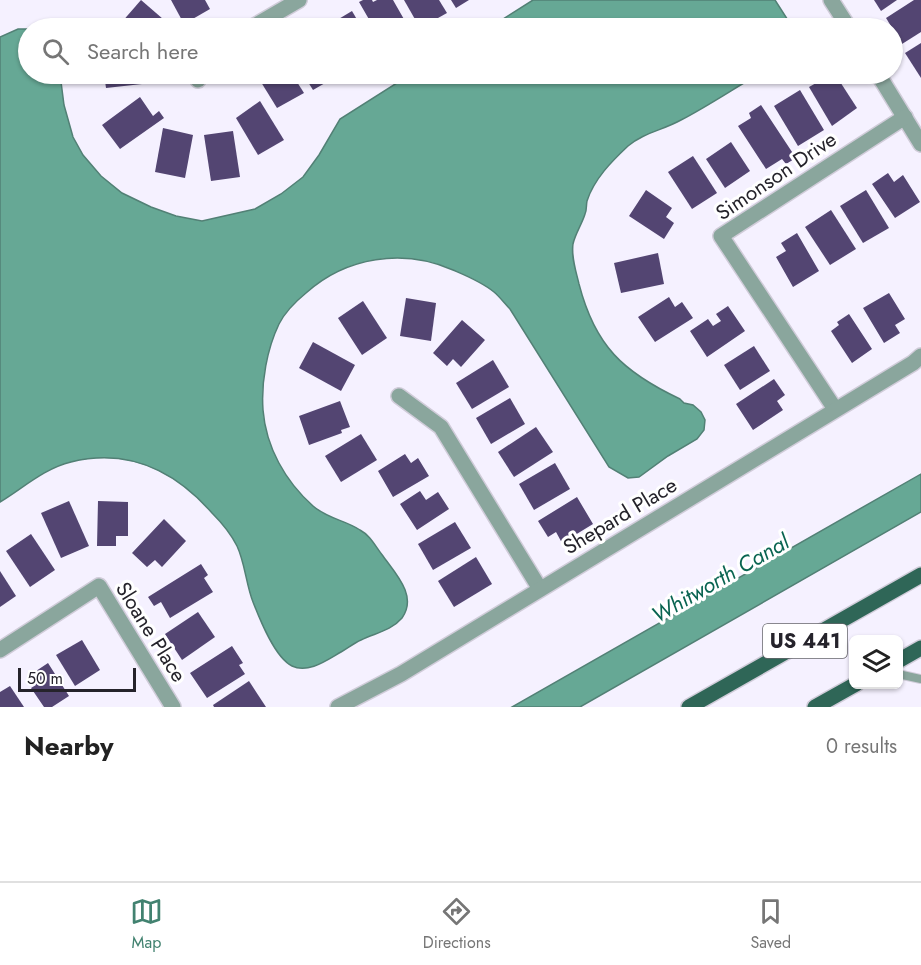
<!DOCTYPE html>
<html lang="en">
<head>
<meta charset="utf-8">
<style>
	body { margin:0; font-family:Jost,sans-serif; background:#f6f6f6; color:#222 }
	.controls { position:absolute; right:18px; bottom:18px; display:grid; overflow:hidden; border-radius:9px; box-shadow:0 2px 4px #0004 }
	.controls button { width:54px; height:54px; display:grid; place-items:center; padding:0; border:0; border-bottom:2px solid #e0e0e0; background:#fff; color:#222; font:30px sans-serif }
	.scale { position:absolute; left:18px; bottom:15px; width:118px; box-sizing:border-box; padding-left:6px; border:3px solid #25232b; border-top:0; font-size:16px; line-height:21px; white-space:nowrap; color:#25232b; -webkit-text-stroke:4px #fff; paint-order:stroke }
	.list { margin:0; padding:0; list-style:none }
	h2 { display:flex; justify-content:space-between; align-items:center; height:78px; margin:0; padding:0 24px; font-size:26px }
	h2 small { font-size:20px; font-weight:400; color:#767676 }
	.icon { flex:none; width:33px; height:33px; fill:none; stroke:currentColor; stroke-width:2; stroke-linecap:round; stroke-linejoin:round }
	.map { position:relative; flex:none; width:921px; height:707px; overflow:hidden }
	.search { position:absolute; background:#fff; box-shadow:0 2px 4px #0004; left:18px; right:18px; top:18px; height:66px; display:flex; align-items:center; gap:15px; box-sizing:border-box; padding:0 21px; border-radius:33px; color:#767676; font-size:22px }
	.sheet { height:174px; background:#fff }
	nav { display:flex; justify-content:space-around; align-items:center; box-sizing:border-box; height:84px; border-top:2px solid #e0e0e0; background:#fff; font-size:16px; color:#767676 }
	nav a { display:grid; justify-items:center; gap:3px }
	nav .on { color:#428270 }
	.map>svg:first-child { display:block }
	.water { fill:#66a895; stroke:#528075; stroke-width:1.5 }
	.building { fill:#534572 }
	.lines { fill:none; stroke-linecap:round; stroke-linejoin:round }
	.lane-casing { stroke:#d0ccd9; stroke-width:10 }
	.street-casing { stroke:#d0ccd9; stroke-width:18 }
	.primary-casing { stroke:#d0ccd9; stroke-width:18 }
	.lane { stroke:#8aa69d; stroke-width:8 }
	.street { stroke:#8aa69d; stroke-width:15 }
	.primary { stroke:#2f6657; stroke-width:15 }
	.labels { text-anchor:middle; stroke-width:6; stroke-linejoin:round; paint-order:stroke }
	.shield { fill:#fff; stroke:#66656b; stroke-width:1.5 }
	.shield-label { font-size:20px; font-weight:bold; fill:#25232b }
	.street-label { font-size:21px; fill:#25232b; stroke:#fff }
	.water-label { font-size:22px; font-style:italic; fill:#096451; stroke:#fff }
</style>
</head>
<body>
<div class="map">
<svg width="921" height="707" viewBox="0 0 921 707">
	<rect width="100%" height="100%" fill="#f5f1ff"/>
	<g class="water">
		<polygon points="533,0 775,0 793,28 489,28"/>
		<path d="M 18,29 L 28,29 L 28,74 L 60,74 L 64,105 L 73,137 L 83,155 L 101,176 L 122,193 L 151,207 L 176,216 L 202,221 L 255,209 L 281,194 L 303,177 L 319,155 L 340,119 L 411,74 L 759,74 C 733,89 708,106 681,120 C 663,130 643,133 628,146 C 612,161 594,179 587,201 C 586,205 587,210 585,214 C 582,224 575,234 573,244 C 571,257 576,271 579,284 C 595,346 623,372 680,399 L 684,403 L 693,405 L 701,412 L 705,420 L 704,430 L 697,439 L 668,456 L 639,477 L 628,478 L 609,467 L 510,309 C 505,304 500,297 494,292 C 482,282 467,276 453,270 C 403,248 346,257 306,293 C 295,302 285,312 279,324 C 267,349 261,382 263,410 C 266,447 285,481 313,506 C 328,519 345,520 360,530 C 371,536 375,546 383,556 C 395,573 418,596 402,618 C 391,631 375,633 361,640 C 354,643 348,648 341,652 C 327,660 308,674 292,666 C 275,658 260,620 253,602 C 246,584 245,563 237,546 C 231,534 221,522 212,513 C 175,471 128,448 71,462 C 45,468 23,488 0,502 L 0,37 Z"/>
		<polygon points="921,474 921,512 580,707 512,707"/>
	</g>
	<g class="building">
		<polygon points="141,0 163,19 155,28 128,28 121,23"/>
		<polygon points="171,0 205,0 210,9 184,24"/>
		<polygon points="363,0 372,0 373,2 377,0 393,0 409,28 374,28 359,2"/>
		<polygon points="404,0 439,0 447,13 420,28"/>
		<polygon points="451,0 469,0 456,8"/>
		<polygon points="874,0 897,0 881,11"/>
		<polygon points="914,0 921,0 921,32 902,44 886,18"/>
		<polygon points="352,11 362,28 328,28 327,26"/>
		<polygon points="921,43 921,78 905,53"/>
		<polygon points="104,74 141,74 142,84 106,88"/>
		<polygon points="256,74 292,74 304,93 277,108"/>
		<polygon points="303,74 338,74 339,75 313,90"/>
		<polygon points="832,74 835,74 857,108 832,126 809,87"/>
		<polygon points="800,90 824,130 798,146 774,106"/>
		<polygon points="140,97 153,116 159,111 164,118 120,149 102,125"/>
		<polygon points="260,101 284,140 258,155 236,118"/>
		<polygon points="761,105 796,158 786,164 782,159 766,169 738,126 751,118 749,113"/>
		<polygon points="163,128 193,135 185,178 155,172"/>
		<polygon points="233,131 240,177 211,181 204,135"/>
		<polygon points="731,142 750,171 725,188 706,159"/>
		<polygon points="693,156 717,193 692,209 668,172"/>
		<polygon points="888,173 894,182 903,175 920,202 895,218 872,184"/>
		<polygon points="646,190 672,208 666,217 674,223 664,239 629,216"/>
		<polygon points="866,190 889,228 863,243 840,206"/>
		<polygon points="831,210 856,249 830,265 805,227"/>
		<polygon points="797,233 819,271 793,287 776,257 786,251 781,243"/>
		<polygon points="658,253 664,284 621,293 614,263"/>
		<polygon points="889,293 905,319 895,325 900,333 884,343 863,308"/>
		<polygon points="669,297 675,307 682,302 693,318 655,342 638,317"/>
		<polygon points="406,298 436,303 431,341 400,336"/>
		<polygon points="363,301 387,338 362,355 338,318"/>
		<polygon points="728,306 745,331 707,357 690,331 708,319 713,326 721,321 716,314"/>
		<polygon points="849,314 872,349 852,363 831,331 839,325 837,322"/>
		<polygon points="462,320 485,340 461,367 453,359 447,366 433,353"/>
		<polygon points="313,342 355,365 341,391 299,368"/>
		<polygon points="754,346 770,371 740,390 724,365"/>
		<polygon points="493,360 509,387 472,409 456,383"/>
		<polygon points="774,379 785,395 777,401 783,410 753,430 736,404"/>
		<polygon points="510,398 525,424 491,444 476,418"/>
		<polygon points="340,401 350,427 341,430 342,433 309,445 299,416"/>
		<polygon points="536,427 553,452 514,477 498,452"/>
		<polygon points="361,434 377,460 341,482 325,456"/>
		<polygon points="405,454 411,463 418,458 429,476 393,497 378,471"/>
		<polygon points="555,463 570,489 534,510 519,484"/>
		<polygon points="420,491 426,500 438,492 449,509 417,530 400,504"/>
		<polygon points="577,497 593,524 562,543 556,532 548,537 538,521"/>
		<polygon points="69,501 89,546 61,558 41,513"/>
		<polygon points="98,501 128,502 128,536 116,536 116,546 97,546"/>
		<polygon points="164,519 186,541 162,567 155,560 147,567 132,553"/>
		<polygon points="455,522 471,548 433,570 418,544"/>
		<polygon points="31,534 55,570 30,587 6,551"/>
		<polygon points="476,557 492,584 454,607 438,581"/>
		<polygon points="201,564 208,575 204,578 213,592 170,618 161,602 154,606 148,597"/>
		<polygon points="0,571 16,596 0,607"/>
		<polygon points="198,612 215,637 182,660 165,634"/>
		<polygon points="82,640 100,670 75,686 56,655"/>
		<polygon points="232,646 243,663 239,665 245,674 207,698 190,673"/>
		<polygon points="48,663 69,696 52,707 44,707 31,688 36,685 30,675"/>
		<polygon points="249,681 266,707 214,707 213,705"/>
		<polygon points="10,686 24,707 0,707 0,692"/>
	</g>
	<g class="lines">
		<defs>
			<polyline id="lane" points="898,674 921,679"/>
			<g id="street">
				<polyline points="831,0 849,28"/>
				<polyline points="251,28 299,0"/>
				<polyline points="878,74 921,144"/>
				<polyline points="198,80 202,74"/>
				<polyline points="399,396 441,427 540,589"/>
				<polyline points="835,409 721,236 905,117"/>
				<polyline points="0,650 99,586 173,707"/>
				<polyline points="338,707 401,674 913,363 921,356"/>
			</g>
			<g id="primary">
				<polyline points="898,661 921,648"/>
				<polyline points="689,707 921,575"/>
				<polyline points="815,707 856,684"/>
			</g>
		</defs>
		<use href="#lane" class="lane-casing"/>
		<use href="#street" class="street-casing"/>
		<use href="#primary" class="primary-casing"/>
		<use href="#lane" class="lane"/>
		<use href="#street" class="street"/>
		<use href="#primary" class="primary"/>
	</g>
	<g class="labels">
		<rect class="shield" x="763" y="624" width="84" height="34" rx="4.5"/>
		<g class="shield-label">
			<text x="805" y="648">US 441</text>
		</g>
		<g class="street-label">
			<text transform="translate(776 176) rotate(-34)" y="7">Simonson Drive</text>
			<text transform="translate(620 516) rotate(-31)" y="7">Shepard Place</text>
			<text transform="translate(151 632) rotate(58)" y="7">Sloane Place</text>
		</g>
		<g class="water-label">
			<text transform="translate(720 578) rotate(-30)" y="8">Whitworth Canal</text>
		</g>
	</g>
</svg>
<div class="controls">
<button><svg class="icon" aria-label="layers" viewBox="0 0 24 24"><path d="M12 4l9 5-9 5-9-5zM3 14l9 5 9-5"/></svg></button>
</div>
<div class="scale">50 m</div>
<div class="search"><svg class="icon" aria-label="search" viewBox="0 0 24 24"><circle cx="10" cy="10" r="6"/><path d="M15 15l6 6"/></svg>Search here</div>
</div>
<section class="sheet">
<h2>Nearby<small>0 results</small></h2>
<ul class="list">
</ul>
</section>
<nav>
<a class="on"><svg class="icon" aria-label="map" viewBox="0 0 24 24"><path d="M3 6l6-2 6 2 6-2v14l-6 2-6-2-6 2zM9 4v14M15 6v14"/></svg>Map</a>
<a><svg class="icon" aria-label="directions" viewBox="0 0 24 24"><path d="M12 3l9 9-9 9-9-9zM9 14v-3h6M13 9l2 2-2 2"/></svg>Directions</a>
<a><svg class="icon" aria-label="saved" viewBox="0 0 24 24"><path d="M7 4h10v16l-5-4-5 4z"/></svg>Saved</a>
</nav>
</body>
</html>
